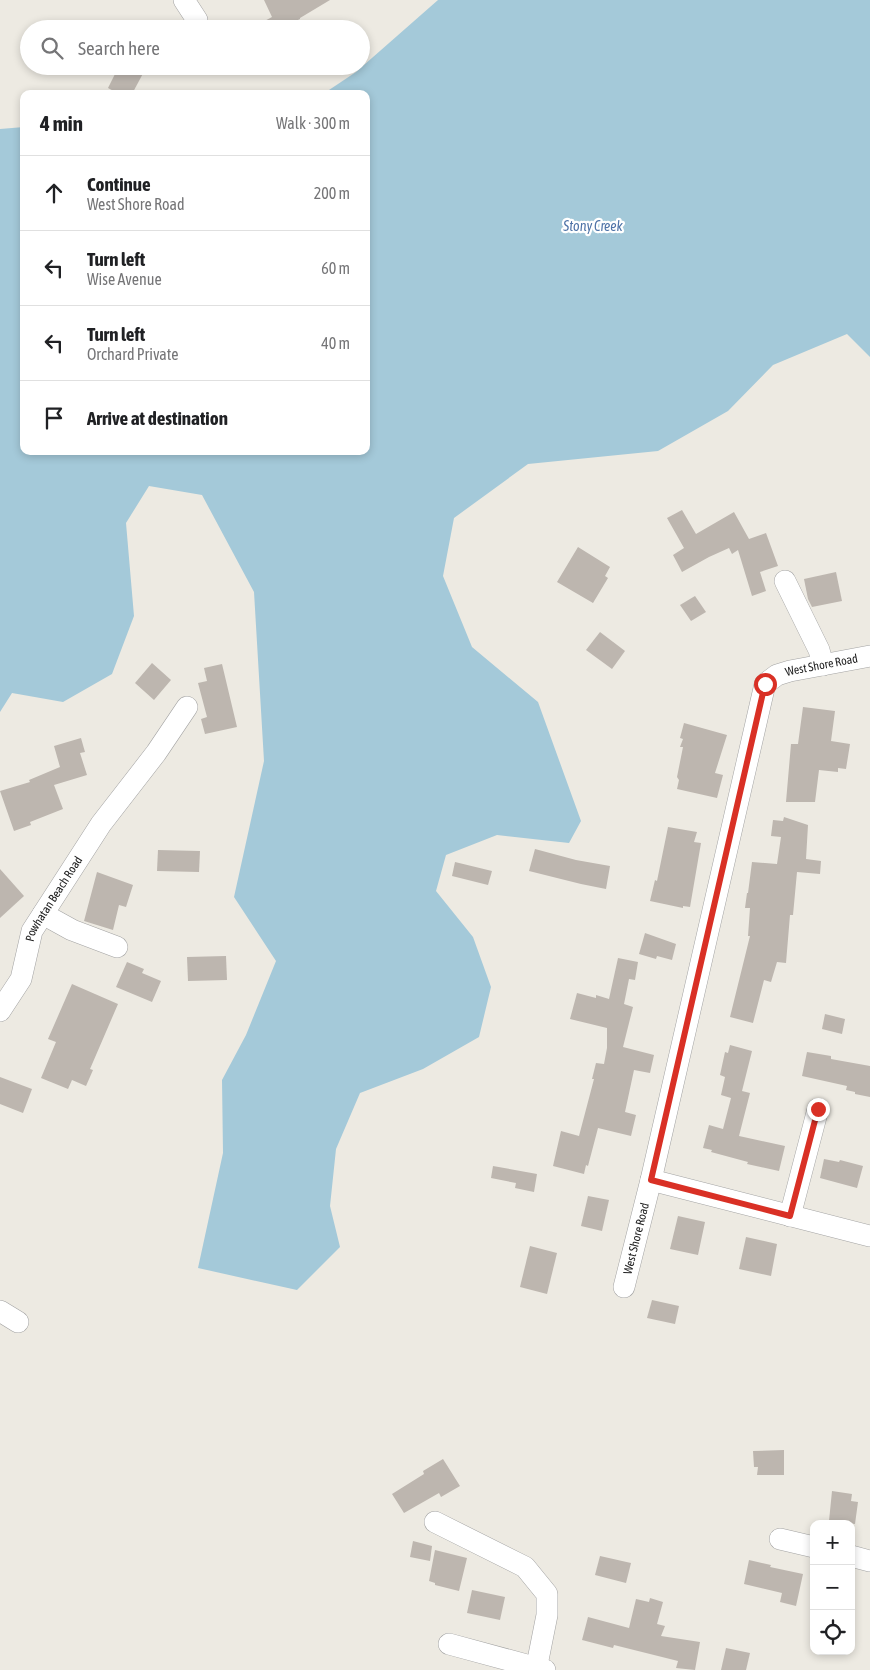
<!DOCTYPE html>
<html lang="en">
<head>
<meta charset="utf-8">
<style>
	body { margin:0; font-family:"Asap Condensed",sans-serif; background:#f2f2f2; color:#202124 }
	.controls { position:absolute; right:15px; bottom:15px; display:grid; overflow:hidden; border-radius:10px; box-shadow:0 2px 8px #0003 }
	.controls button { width:45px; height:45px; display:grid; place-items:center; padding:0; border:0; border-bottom:1px solid #e0e0e0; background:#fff; color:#202124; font:25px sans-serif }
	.stop { position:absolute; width:15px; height:15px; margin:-11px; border:4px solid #d93025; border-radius:50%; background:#fff }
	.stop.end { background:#d93025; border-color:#fff; box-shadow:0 1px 5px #0008 }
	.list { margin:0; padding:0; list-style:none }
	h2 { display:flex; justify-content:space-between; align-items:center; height:65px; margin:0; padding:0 20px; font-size:21px }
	h2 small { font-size:16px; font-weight:400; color:#757577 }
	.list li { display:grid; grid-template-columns:32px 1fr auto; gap:15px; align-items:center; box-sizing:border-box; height:75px; padding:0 20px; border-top:1px solid #e0e0e0 }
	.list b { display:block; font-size:19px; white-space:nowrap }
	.list p { margin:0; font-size:16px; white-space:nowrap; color:#757577 }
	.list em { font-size:16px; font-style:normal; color:#757577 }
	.icon { flex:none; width:28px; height:28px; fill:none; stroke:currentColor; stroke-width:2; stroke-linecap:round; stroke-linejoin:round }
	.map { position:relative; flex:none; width:870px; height:1670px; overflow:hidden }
	.search { position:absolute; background:#fff; box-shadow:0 2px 8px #0003; left:20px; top:20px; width:350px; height:55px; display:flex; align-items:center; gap:12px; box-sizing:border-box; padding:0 18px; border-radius:28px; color:#757577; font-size:19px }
	.panel { position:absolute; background:#fff; box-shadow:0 2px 8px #0003; left:20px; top:90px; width:350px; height:365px; border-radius:10px }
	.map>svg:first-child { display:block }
	.water { fill:#a4c9d9 }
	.building { fill:#bdb6af }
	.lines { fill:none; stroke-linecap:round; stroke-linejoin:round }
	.minor-casing { stroke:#a3a3a3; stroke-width:22 }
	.minor { stroke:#fff; stroke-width:21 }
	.route { stroke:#d93025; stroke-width:6 }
	.labels { text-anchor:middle; stroke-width:4.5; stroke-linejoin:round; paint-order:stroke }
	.street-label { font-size:12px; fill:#1c1c1c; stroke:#fff }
	.water-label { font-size:14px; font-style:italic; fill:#4e73a7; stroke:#fff }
</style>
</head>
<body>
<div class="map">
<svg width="870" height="1670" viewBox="0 0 870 1670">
	<rect width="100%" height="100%" fill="#edeae2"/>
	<polygon class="water" points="438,0 870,0 870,357 847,334 773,365 728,411 658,451 528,464 454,518 443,576 472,647 538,702 581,821 569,843 497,835 446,855 436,891 473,937 491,987 479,1037 423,1069 360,1093 336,1149 330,1206 340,1247 297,1290 198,1268 223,1153 222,1080 246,1035 276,961 234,897 264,761 254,592 202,495 149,486 126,523 134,616 112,674 63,702 12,693 0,712 0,129 24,127 24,451 366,451 366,94 323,94 356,72"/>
	<g class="building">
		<polygon points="264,0 330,0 300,18 300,19 279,29 250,29 272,17"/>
		<polygon points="119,66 147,66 132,94 119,94 108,88"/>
		<polygon points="682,510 696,534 734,512 749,539 766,533 778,566 760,572 766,591 752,596 738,550 732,554 729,548 709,557 682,572 673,555 684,548 667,518"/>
		<polygon points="578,547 610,567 605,576 608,578 593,603 557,582"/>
		<polygon points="836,572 842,601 812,607 808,599 804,579"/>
		<polygon points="695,596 706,612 691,621 680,605"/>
		<polygon points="600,632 625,651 612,669 586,650"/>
		<polygon points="152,663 171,680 154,700 135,683"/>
		<polygon points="222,664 237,727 205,734 201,719 207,717 198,683 207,681 204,668"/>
		<polygon points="803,707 835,711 831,741 850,744 846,769 838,768 838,772 819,770 815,802 786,802 791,744 798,744"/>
		<polygon points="684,723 727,735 715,773 723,775 717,798 677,789 679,780 677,777 683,747 680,747 683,739 680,738"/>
		<polygon points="81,738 85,752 80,753 87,775 54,785 63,809 30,822 31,825 14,831 0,791 30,782 29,780 60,767 54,746"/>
		<polygon points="784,817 808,825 806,859 821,861 820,874 797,872 793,915 790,915 786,963 777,962 771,982 764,980 753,1023 730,1017 750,936 748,936 750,908 745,908 747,893 748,893 752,862 777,864 781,837 771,836 773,820 783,821"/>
		<polygon points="668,827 697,832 694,842 701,843 690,907 683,906 683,908 650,901 655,880 657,881"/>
		<polygon points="535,849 576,860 610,866 606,889 581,884 529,871"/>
		<polygon points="158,850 200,851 199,872 157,871"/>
		<polygon points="455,862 492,871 488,885 452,876"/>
		<polygon points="0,869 24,896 0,918"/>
		<polygon points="97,872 133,885 126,907 119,905 113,930 84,921"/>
		<polygon points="645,933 676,944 672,960 657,956 656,959 639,954"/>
		<polygon points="226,956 227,980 188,981 187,957"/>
		<polygon points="618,958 638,962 635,980 629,979 624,1004 633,1007 623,1047 654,1055 650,1073 634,1070 625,1112 636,1115 631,1136 598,1128 588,1166 586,1165 584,1174 553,1166 561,1131 579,1136 594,1079 592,1079 596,1063 604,1064 607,1048 607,1028 570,1019 577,993 596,998 596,995 609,999"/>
		<polygon points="127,962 144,969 142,973 161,981 152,1002 116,987"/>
		<polygon points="72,984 118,1004 90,1069 93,1070 86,1086 72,1080 68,1089 41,1078 56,1042 48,1039"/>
		<polygon points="825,1014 845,1019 842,1034 822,1029"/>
		<polygon points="730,1045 752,1051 742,1091 750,1093 739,1136 785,1146 779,1171 747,1164 748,1162 711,1152 712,1150 703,1148 709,1125 723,1129 731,1098 721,1095 725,1077 720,1075 725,1052 728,1053"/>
		<polygon points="807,1052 831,1056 831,1059 870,1066 870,1097 855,1094 855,1092 846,1090 847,1086 802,1076"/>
		<polygon points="0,1077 32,1089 23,1113 0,1104"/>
		<polygon points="824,1159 839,1162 840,1160 863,1166 857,1188 820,1178"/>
		<polygon points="493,1166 537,1174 534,1192 515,1188 516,1183 491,1178"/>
		<polygon points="588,1196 609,1200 602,1231 581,1226"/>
		<polygon points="678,1216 705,1222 698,1255 670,1249"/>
		<polygon points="746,1237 777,1244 771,1276 739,1269"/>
		<polygon points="530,1246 557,1253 547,1294 520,1287"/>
		<polygon points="652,1300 679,1306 675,1324 647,1318"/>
		<polygon points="784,1450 784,1475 757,1475 758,1467 754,1467 753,1451"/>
		<polygon points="443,1459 460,1486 441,1497 439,1493 404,1513 392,1494 424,1474 423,1471"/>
		<polygon points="832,1491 852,1494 851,1501 858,1502 855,1524 829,1521"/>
		<polygon points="413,1541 432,1546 430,1561 410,1557"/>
		<polygon points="435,1550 467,1558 459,1591 435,1585 435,1583 429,1581"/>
		<polygon points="600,1556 631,1563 626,1583 595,1575"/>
		<polygon points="749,1560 771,1565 770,1567 803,1574 796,1606 780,1602 782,1593 744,1584"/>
		<polygon points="472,1590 505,1597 500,1620 467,1613"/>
		<polygon points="650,1598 663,1602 657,1624 665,1626 661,1636 700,1642 695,1670 676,1668 678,1661 614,1645 613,1648 582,1640 588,1617 629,1628 636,1599 649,1602"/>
		<polygon points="726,1648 750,1653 746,1670 721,1670"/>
	</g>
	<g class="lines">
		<defs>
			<g id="minor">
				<polyline points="184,0 197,20"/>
				<polyline points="785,581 819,650 823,665"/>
				<polyline points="43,914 72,930 117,947"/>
				<path id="s1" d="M 0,1011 L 21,979 L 32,931 L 101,824 L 156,753 L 187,707"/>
				<polyline points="651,1180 870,1236"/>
				<polyline points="790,1216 818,1109"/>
				<path id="s2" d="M 624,1287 L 651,1180 L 765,684 L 777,675 L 790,671 L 870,656"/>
				<polyline points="0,1311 18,1322"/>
				<polyline points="435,1522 525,1567 547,1594 547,1615 536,1670"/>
				<polyline points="780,1539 814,1547"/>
				<polyline points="851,1556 870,1561"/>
				<polyline points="449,1644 545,1670"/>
			</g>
		</defs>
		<use href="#minor" class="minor-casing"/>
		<use href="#minor" class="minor"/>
	</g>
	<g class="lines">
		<polyline class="route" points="765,684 651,1180 790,1216 818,1109"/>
	</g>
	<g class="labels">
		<g class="street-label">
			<text dy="4" stroke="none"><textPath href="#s2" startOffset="680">West Shore Road</textPath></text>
			<text dy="4" stroke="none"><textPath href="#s1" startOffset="126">Powhatan Beach Road</textPath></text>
			<text dy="4" stroke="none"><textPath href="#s2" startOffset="50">West Shore Road</textPath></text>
		</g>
		<g class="water-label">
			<text x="593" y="231">Stony Creek</text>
		</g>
	</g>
</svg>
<div class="controls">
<button>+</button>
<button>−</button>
<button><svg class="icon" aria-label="locate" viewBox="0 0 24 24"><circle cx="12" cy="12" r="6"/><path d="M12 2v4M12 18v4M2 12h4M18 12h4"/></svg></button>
</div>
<div class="stop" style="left:765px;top:684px"></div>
<div class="stop end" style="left:818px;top:1109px"></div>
<div class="search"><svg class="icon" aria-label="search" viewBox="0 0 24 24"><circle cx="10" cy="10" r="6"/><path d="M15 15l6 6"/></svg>Search here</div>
<section class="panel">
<h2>4 min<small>Walk · 300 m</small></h2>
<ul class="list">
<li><svg class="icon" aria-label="ahead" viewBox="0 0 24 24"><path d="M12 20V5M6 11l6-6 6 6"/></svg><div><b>Continue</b><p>West Shore Road</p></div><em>200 m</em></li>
<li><svg class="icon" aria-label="left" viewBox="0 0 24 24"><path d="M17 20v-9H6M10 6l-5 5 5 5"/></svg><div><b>Turn left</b><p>Wise Avenue</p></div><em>60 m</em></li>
<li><svg class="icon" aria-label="left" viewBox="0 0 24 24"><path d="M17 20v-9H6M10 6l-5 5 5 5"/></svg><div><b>Turn left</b><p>Orchard Private</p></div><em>40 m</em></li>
<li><svg class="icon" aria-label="arrive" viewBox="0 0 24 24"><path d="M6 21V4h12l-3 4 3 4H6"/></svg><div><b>Arrive at destination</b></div></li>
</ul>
</section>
</div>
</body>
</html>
